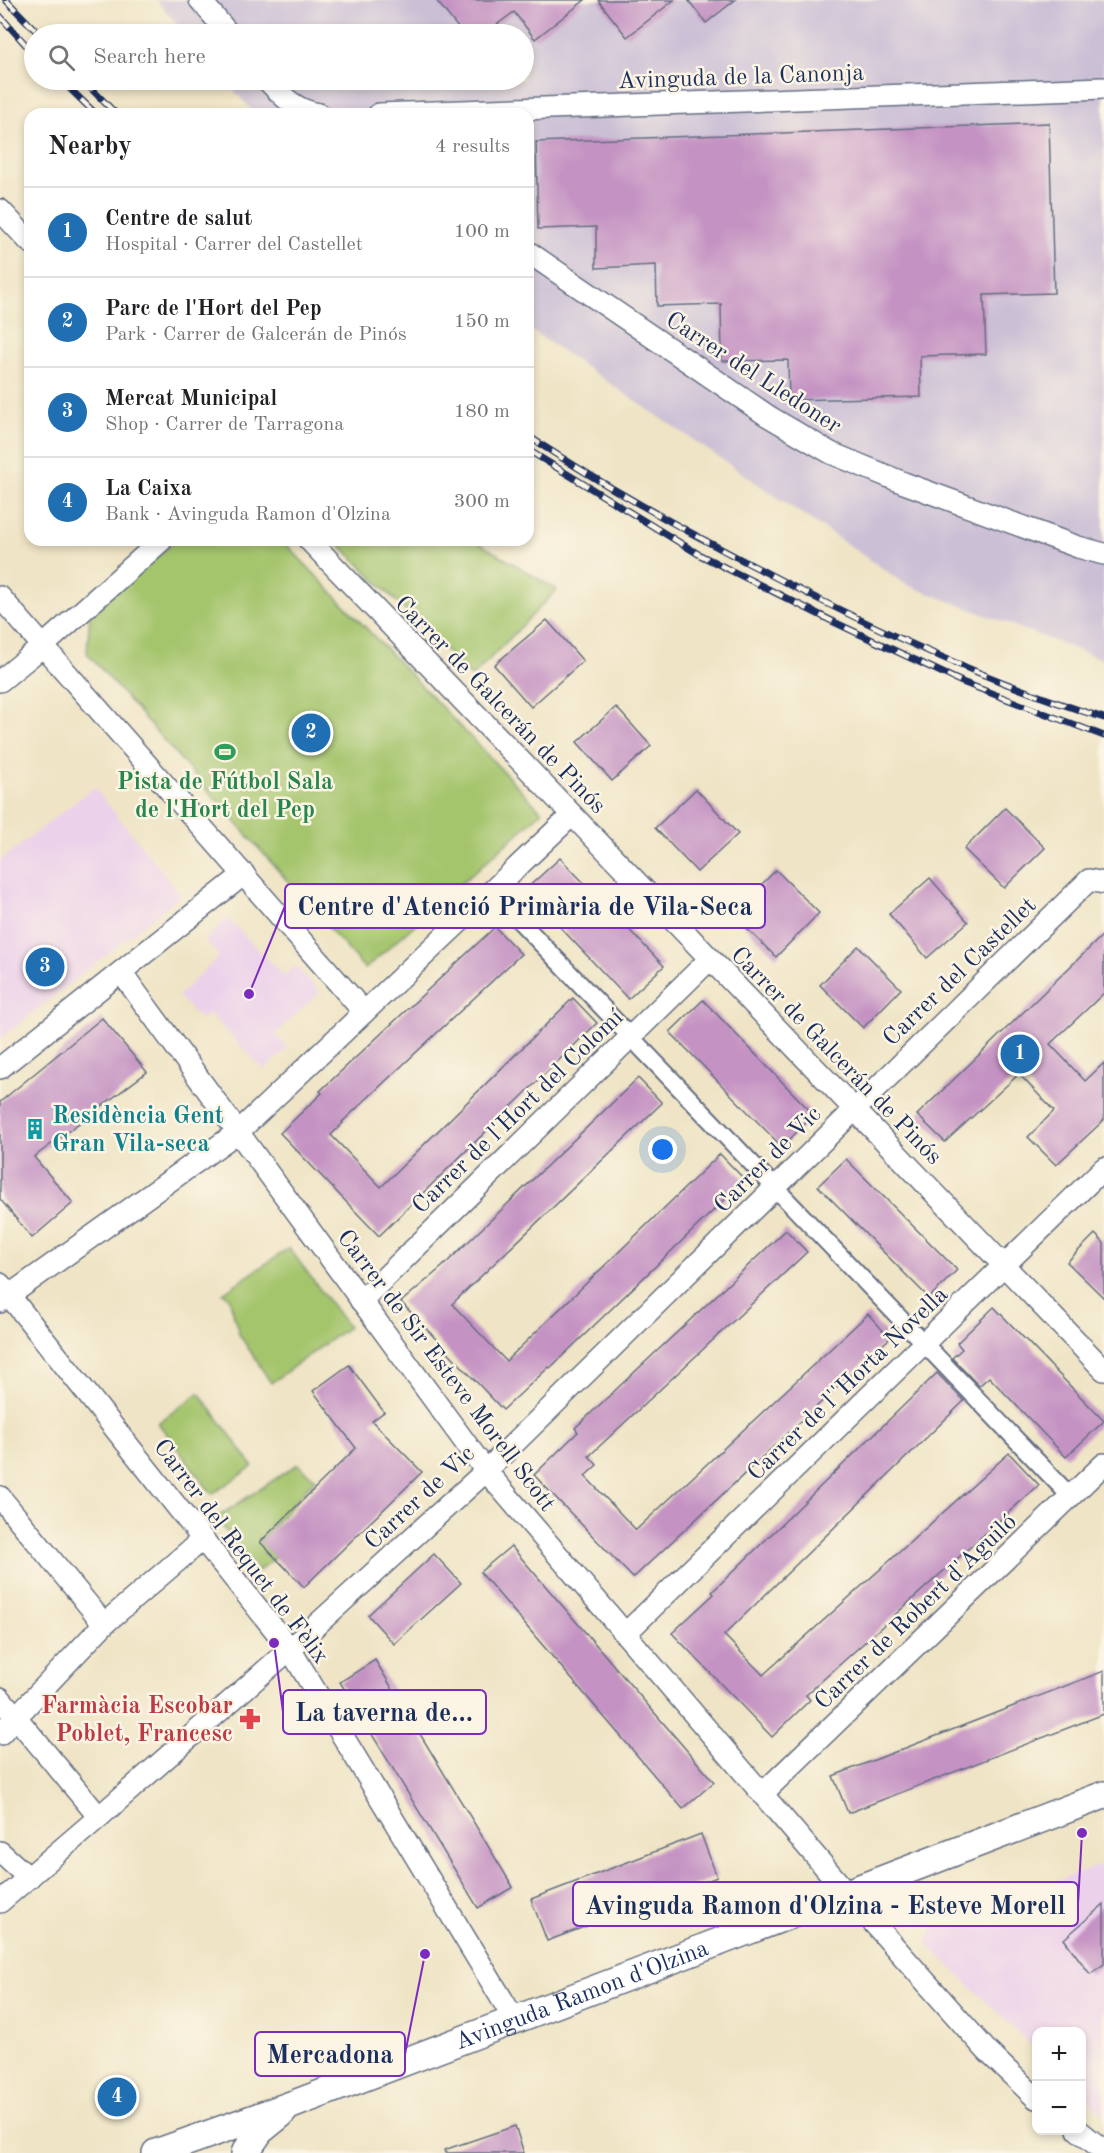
<!DOCTYPE html>
<html lang="en">
<head>
<meta charset="utf-8">
<style>
	body { margin:0; font-family:"Old Standard TT",serif; background:#f2f2f2; color:#202124 }
	.controls { position:absolute; right:18px; bottom:18px; display:grid; overflow:hidden; border-radius:12px; box-shadow:0 3px 9px #0003 }
	.controls button { width:54px; height:54px; display:grid; place-items:center; padding:0; border:0; border-bottom:2px solid #e0e0e0; background:#fff; color:#202124; font:30px sans-serif }
	.you { position:absolute; left:663px; top:1150px; width:21px; height:21px; margin:-15px; border:4px solid #fff; border-radius:50%; background:#1a73e8; box-shadow:0 0 0 9px #1a73e833 }
	.badge { display:grid; place-items:center; width:39px; height:39px; border-radius:50%; background:#1f6fb2; color:#fff; font-size:20px; font-weight:700 }
	.pin { position:absolute; translate:-50% -50%; border:3px solid #fff; box-shadow:0 2px 6px #0006 }
	.list { margin:0; padding:0; list-style:none }
	h2 { display:flex; justify-content:space-between; align-items:center; height:78px; margin:0; padding:0 24px; font-size:26px }
	h2 small { font-size:20px; font-weight:400; color:#757577 }
	.list li { display:grid; grid-template-columns:39px 1fr auto; gap:18px; align-items:center; box-sizing:border-box; height:90px; padding:0 24px; border-top:2px solid #e0e0e0 }
	.list b { display:block; font-size:22px; white-space:nowrap }
	.list p { margin:0; font-size:20px; white-space:nowrap; color:#757577 }
	.list em { font-size:20px; font-style:normal; color:#757577 }
	.icon { flex:none; width:33px; height:33px; fill:none; stroke:currentColor; stroke-width:2; stroke-linecap:round; stroke-linejoin:round }
	.map { position:relative; flex:none; width:1104px; height:2153px; overflow:hidden }
	.search { position:absolute; background:#fff; box-shadow:0 3px 9px #0003; left:24px; top:24px; width:510px; height:66px; display:flex; align-items:center; gap:15px; box-sizing:border-box; padding:0 21px; border-radius:33px; color:#757577; font-size:22px }
	.panel { position:absolute; background:#fff; box-shadow:0 3px 9px #0003; left:24px; top:108px; width:510px; height:438px; border-radius:18px }
	.map>svg:first-child { display:block }
	.built { fill:#ecd1ea }
	.industrial { fill:#cbbfd5 }
	.green { fill:#a5c56d; stroke:#607a66; stroke-width:1.5 }
	.building { fill:#c493c3 }
	.lines { fill:none; stroke-linecap:round; stroke-linejoin:round }
	.pedestrian-casing { stroke:#656e82; stroke-width:20 }
	.minor-casing { stroke:#656e82; stroke-width:24 }
	.tertiary-casing { stroke:#656e82; stroke-width:30 }
	.pedestrian { stroke:#fff; stroke-width:16 }
	.minor { stroke:#fff; stroke-width:21 }
	.tertiary { stroke:#fff; stroke-width:27 }
	.rail-casing { stroke:#1b2f5e; stroke-width:7 }
	.rail { stroke:#fcf5e5; stroke-width:4.5; stroke-dasharray:14; stroke-linecap:butt }
	.labels { text-anchor:middle; stroke-width:5; stroke-linejoin:round; paint-order:stroke }
	.street-label { font-size:24px; fill:#1b2f5e; stroke:#fcf5e5 }
	.leisure-label { font-size:24px; font-weight:bold; fill:#27864d; stroke:#fcf5e5 }
	.culture-label { font-size:24px; font-weight:bold; fill:#0d838f; stroke:#fcf5e5; text-anchor:start }
	.health-label { font-size:24px; font-weight:bold; fill:#be3a42; stroke:#fcf5e5; text-anchor:end }
	.leader { fill:none; stroke:#7b2cbf; stroke-width:2 }
	.callout-dot { fill:#7b2cbf; stroke:#fcf5e5; stroke-width:2 }
	.callout { fill:#fcf5e5; stroke:#7b2cbf; stroke-width:2 }
	.callout-label { font-size:26px; text-anchor:middle; font-weight:bold; fill:#1b2f5e }
</style>
</head>
<body>
<div class="map">
<svg width="1104" height="2153" viewBox="0 0 1104 2153">
	<rect width="100%" height="100%" fill="#fcf5e5"/>
	<filter id="ink" filterUnits="userSpaceOnUse"><feTurbulence type="fractalNoise" baseFrequency=".0167" numOctaves="2"/><feDisplacementMap in="SourceGraphic" scale="12" xChannelSelector="R" yChannelSelector="G"/><feConvolveMatrix kernelMatrix="1 2 1 2 8 2 1 2 1" color-interpolation-filters="sRGB"/></filter>
	<filter id="wash" filterUnits="userSpaceOnUse"><feTurbulence type="fractalNoise" baseFrequency=".008" numOctaves="4" result="noise"/><feDisplacementMap in="SourceGraphic" scale="24" xChannelSelector="R" yChannelSelector="G"/><feGaussianBlur stdDeviation="1.35" result="paint"/><feColorMatrix in="noise" values="0 0 0 0 0 0 0 0 0 0 0 0 0 0 0 0 0 1.4 0 .05"/><feComposite in="paint" operator="in"/></filter>
	<g filter="url(#wash)">
		<rect width="100%" height="100%" fill="#efe4c5"/>
		<g class="built">
			<polygon points="94,787 181,895 0,1039 0,861"/>
			<polygon points="227,918 284,976 295,966 320,992 275,1034 288,1048 264,1070 209,1013 201,1020 178,996 219,956 205,940"/>
			<polygon points="1104,1864 1104,2115 1082,2093 1082,2032 1036,2032 1036,2050 926,1943 936,1923"/>
		</g>
		<polygon class="industrial" points="156,0 1104,0 1104,660 907,585 528,328 528,114 255,114 225,80 524,80 524,34 186,34"/>
		<g class="green">
			<polygon points="177,540 282,540 542,812 365,969 87,653 90,613"/>
			<polygon points="335,540 474,540 557,590 472,677"/>
			<polygon points="289,1248 348,1327 271,1383 239,1334 229,1297 223,1293"/>
			<polygon points="199,1393 253,1466 212,1494 158,1423"/>
			<polygon points="298,1464 315,1479 260,1541 276,1558 258,1571 216,1518"/>
		</g>
		<g id="blocks">
			<g class="building">
				<polygon points="436,0 585,0 535,39 514,12 484,34 463,34"/>
				<polygon points="598,0 674,0 627,37"/>
				<polygon points="688,0 735,0 706,23"/>
				<polygon points="1049,123 1054,293 984,295 986,354 920,356 921,397 789,400 788,360 722,361 721,304 657,306 656,265 596,268 596,227 538,229 536,142"/>
				<polygon points="547,620 583,661 531,707 494,665"/>
				<polygon points="616,707 651,746 612,781 577,742"/>
				<polygon points="696,789 738,834 697,872 655,828"/>
				<polygon points="1005,808 1045,848 1004,888 964,849"/>
				<polygon points="560,858 664,966 628,999 525,890"/>
				<polygon points="776,870 819,913 776,957 732,914"/>
				<polygon points="930,878 968,922 927,958 889,914"/>
				<polygon points="495,927 521,954 342,1122 343,1123 331,1135 381,1187 573,998 597,1023 379,1236 280,1133 322,1093 320,1091"/>
				<polygon points="1104,934 1104,993 1050,1044 1085,1081 1104,1063 1104,1120 1056,1165 1028,1137 1054,1111 1019,1074 945,1142 917,1115"/>
				<polygon points="858,946 901,989 863,1028 820,985"/>
				<polygon points="703,1000 814,1115 782,1147 670,1032"/>
				<polygon points="102,1018 147,1072 34,1157 73,1203 32,1238 0,1199 0,1102"/>
				<polygon points="638,1078 662,1103 452,1304 506,1361 720,1154 745,1180 550,1368 549,1367 503,1410 401,1302 442,1267"/>
				<polygon points="846,1159 957,1270 929,1298 818,1186"/>
				<polygon points="786,1230 807,1252 589,1456 597,1465 585,1476 636,1530 868,1314 890,1338 633,1578 534,1475 578,1432 575,1428"/>
				<polygon points="1095,1234 1104,1243 1104,1298 1067,1262"/>
				<polygon points="994,1307 1104,1421 1066,1457 989,1377 979,1386 952,1358 962,1349 957,1343"/>
				<polygon points="349,1365 384,1412 372,1421 422,1472 304,1587 260,1542 356,1448 313,1391"/>
				<polygon points="937,1373 964,1401 724,1635 763,1675 1009,1453 1039,1485 806,1695 810,1700 772,1737 672,1633 714,1594 712,1592"/>
				<polygon points="511,1546 714,1782 683,1809 480,1572"/>
				<polygon points="434,1554 461,1583 394,1644 368,1615"/>
				<polygon points="375,1660 513,1887 478,1908 340,1682"/>
				<polygon points="1104,1671 1104,1714 848,1813 833,1776"/>
				<polygon points="701,1834 717,1877 547,1941 531,1899"/>
				<polygon points="1104,1904 1104,1964 1090,1974 1064,1939"/>
				<polygon points="515,2126 524,2153 445,2153 444,2150"/>
			</g>
		</g>
	</g>
	<g filter="url(#ink)">
		<use href="#blocks" fill-opacity="0" stroke="#656e82" stroke-width="1.5"/>
		<g class="lines">
			<defs>
				<polyline id="pedestrian" points="491,891 1071,1497"/>
				<g id="minor">
					<polyline points="200,0 229,34"/>
					<path d="M 267,80 C 282,96 296,111 319,114"/>
					<polyline points="379,114 1104,88"/>
					<polyline points="0,210 30,242"/>
					<polyline points="528,252 768,416 831,453 904,483 1078,547 1104,554"/>
					<polyline points="309,540 1104,1370"/>
					<polyline points="0,597 364,1012"/>
					<polyline points="0,681 43,646 162,540"/>
					<polyline points="121,972 486,1471 847,1893 987,2051 1036,2098"/>
					<polyline points="0,1068 244,874"/>
					<polyline points="0,1284 290,1649 514,2019"/>
					<polyline points="361,1301 710,959"/>
					<polyline points="0,1302 238,1132 572,815"/>
					<polyline points="0,1497 104,1624"/>
					<polyline points="625,1634 1104,1168"/>
					<polyline points="0,1698 99,1817"/>
					<polyline points="0,1734 104,1624 203,1539"/>
					<polyline points="762,1794 1104,1464"/>
					<polyline points="0,1852 29,1878"/>
					<polyline points="0,1902 99,1817 290,1649 486,1471 1089,880 1104,883"/>
					<polyline points="1078,2130 1104,2151"/>
				</g>
				<g id="tertiary">
					<path id="s1" d="M 156,2153 L 294,2104 L 1104,1795"/>
					<polyline points="245,2153 260,2131 281,2114"/>
				</g>
			</defs>
			<use href="#pedestrian" class="pedestrian-casing"/>
			<use href="#minor" class="minor-casing"/>
			<use href="#tertiary" class="tertiary-casing"/>
			<use href="#pedestrian" class="pedestrian"/>
			<use href="#minor" class="minor"/>
			<use href="#tertiary" class="tertiary"/>
			<defs>
				<g id="rail">
					<polyline points="6,0 39,34"/>
					<polyline points="0,16 34,54"/>
					<polyline points="61,80 96,114"/>
					<polyline points="83,80 116,114"/>
					<path d="M 528,436 C 605,487 687,532 769,574 C 877,630 988,682 1104,718"/>
					<polyline points="528,450 700,555 836,623 962,682 1104,736"/>
				</g>
			</defs>
			<use href="#rail" class="rail-casing"/>
			<use href="#rail" class="rail"/>
		</g>
	</g>
	<defs>
		<symbol id="stadium-bare" viewBox="-9 -9 18 18"><path d="M0-5a6.5 5 0 1 0 0 10a6.5 5 0 1 0 0-10ZM-3.5-1.8h7v3.6h-7Z" fill="#2e9e5b" stroke="#fcf5e5" stroke-width="2.5" paint-order="stroke"/></symbol>
		<symbol id="building-bare" viewBox="-9 -9 18 18"><path d="M-4-6H4V6H1V3H-1V6H-4ZM-2.5-4.3h1.7v1.8h-1.7ZM.8-4.3h1.7v1.8H.8ZM-2.5-1h1.7V.8h-1.7ZM.8-1h1.7V.8H.8Z" fill="#0f9aa8" stroke="#fcf5e5" stroke-width="2.5" paint-order="stroke"/></symbol>
		<symbol id="pharmacy-bare" viewBox="-9 -9 18 18"><path d="M-2-6h4v4h4v4h-4v4h-4v-4h-4v-4h4Z" fill="#e0444e" stroke="#fcf5e5" stroke-width="2.5" paint-order="stroke"/></symbol>
	</defs>
	<g fill-rule="evenodd">
		<use href="#stadium-bare" x="210" y="737" width="30" height="30"/>
		<use href="#building-bare" x="20" y="1114" width="30" height="30"/>
		<use href="#pharmacy-bare" x="235" y="1704" width="30" height="30"/>
	</g>
	<g class="labels">
		<g class="street-label">
			<text transform="translate(741 76) rotate(-2)" y="8">Avinguda de la Canonja</text>
			<text transform="translate(754 372) rotate(33)" y="8">Carrer del Lledoner</text>
			<text transform="translate(501 704) rotate(46)" y="8">Carrer de Galcerán de Pinós</text>
			<text transform="translate(959 971) rotate(-44)" y="8">Carrer del Castellet</text>
			<text transform="translate(837 1055) rotate(46)" y="8">Carrer de Galcerán de Pinós</text>
			<text transform="translate(517 1111) rotate(-44)" y="8">Carrer de l'Hort del Colomí</text>
			<text transform="translate(767 1159) rotate(-45)" y="8">Carrer de Vic</text>
			<text transform="translate(447 1370) rotate(53)" y="8">Carrer de Sir Esteve Morell Scott</text>
			<text transform="translate(847 1383) rotate(-44)" y="8">Carrer de l''Horta Novella</text>
			<text transform="translate(419 1497) rotate(-43)" y="8">Carrer de Vic</text>
			<text transform="translate(242 1551) rotate(53)" y="8">Carrer del Requet de Fèlix</text>
			<text transform="translate(915 1611) rotate(-44)" y="8">Carrer de Robert d'Aguiló</text>
			<text dy="8" stroke="none"><textPath href="#s1" startOffset="454">Avinguda Ramon d'Olzina</textPath></text>
		</g>
		<g class="leisure-label">
			<text x="225" y="789">Pista de Fútbol Sala<tspan x="225" dy="28">de l'Hort del Pep</tspan></text>
		</g>
		<g class="culture-label">
			<text x="52" y="1123">Residència Gent<tspan x="52" dy="28">Gran Vila-seca</tspan></text>
		</g>
		<g class="health-label">
			<text x="233" y="1713">Farmàcia Escobar<tspan x="233" dy="28">Poblet, Francesc</tspan></text>
		</g>
	</g>
	<path class="leader" d="M249 994L285 906M274 1643L283 1712M1082 1833L1078 1904M425 1954L405 2054"/>
	<g class="callout-dot">
		<circle cx="249" cy="994" r="6"/>
		<circle cx="274" cy="1643" r="6"/>
		<circle cx="1082" cy="1833" r="6"/>
		<circle cx="425" cy="1954" r="6"/>
	</g>
	<g class="callout">
		<rect x="285" y="884" width="480" height="44" rx="6"/>
		<rect x="283" y="1690" width="203" height="44" rx="6"/>
		<rect x="573" y="1882" width="505" height="44" rx="6"/>
		<rect x="255" y="2032" width="150" height="44" rx="6"/>
	</g>
	<g class="callout-label">
		<text x="525" y="915">Centre d'Atenció Primària de Vila-Seca</text>
		<text x="384" y="1721">La taverna de...</text>
		<text x="825" y="1914">Avinguda Ramon d'Olzina - Esteve Morell</text>
		<text x="330" y="2063">Mercadona</text>
	</g>
</svg>
<div class="controls">
<button>+</button>
<button>−</button>
</div>
<div class="you"></div>
<div class="pin badge" style="left:1020px;top:1054px">1</div>
<div class="pin badge" style="left:311px;top:733px">2</div>
<div class="pin badge" style="left:45px;top:967px">3</div>
<div class="pin badge" style="left:117px;top:2097px">4</div>
<div class="search"><svg class="icon" aria-label="search" viewBox="0 0 24 24"><circle cx="10" cy="10" r="6"/><path d="M15 15l6 6"/></svg>Search here</div>
<section class="panel">
<h2>Nearby<small>4 results</small></h2>
<ul class="list">
<li><span class="badge">1</span><div><b>Centre de salut</b><p>Hospital · Carrer del Castellet</p></div><em>100 m</em></li>
<li><span class="badge">2</span><div><b>Parc de l'Hort del Pep</b><p>Park · Carrer de Galcerán de Pinós</p></div><em>150 m</em></li>
<li><span class="badge">3</span><div><b>Mercat Municipal</b><p>Shop · Carrer de Tarragona</p></div><em>180 m</em></li>
<li><span class="badge">4</span><div><b>La Caixa</b><p>Bank · Avinguda Ramon d'Olzina</p></div><em>300 m</em></li>
</ul>
</section>
</div>
</body>
</html>
